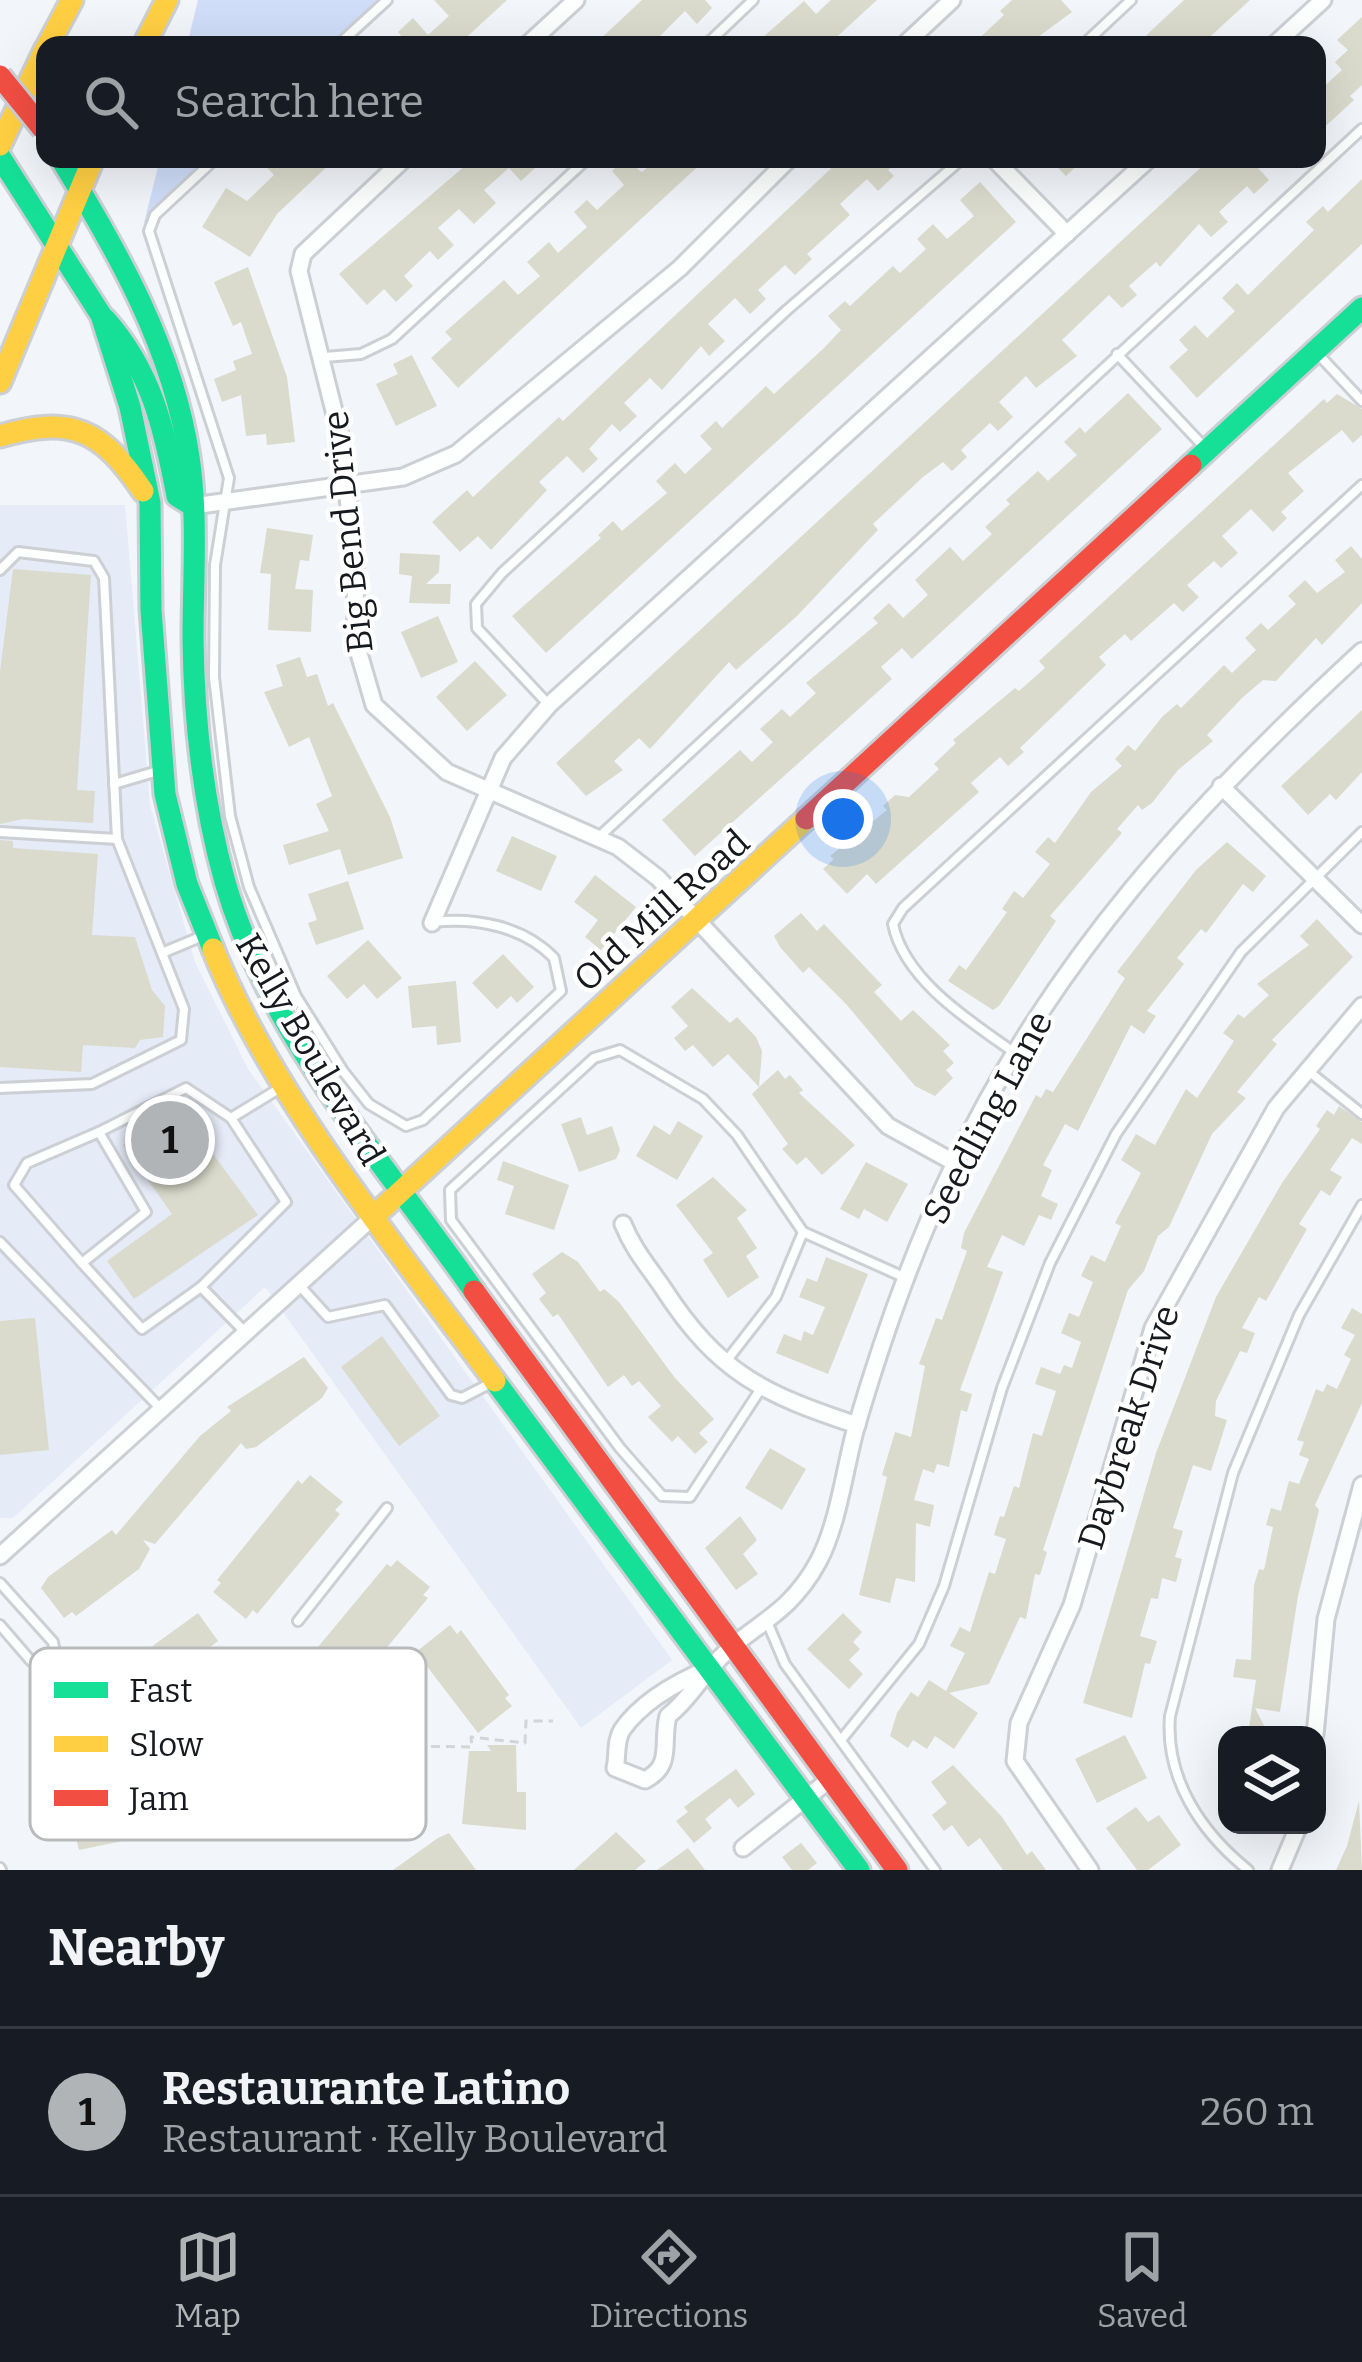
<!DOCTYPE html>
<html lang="en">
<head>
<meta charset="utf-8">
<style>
	body { margin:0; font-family:Bitter,serif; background:#20242c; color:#f1f3f6 }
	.controls { position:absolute; right:36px; bottom:36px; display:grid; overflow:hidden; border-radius:24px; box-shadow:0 12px 48px #0002 }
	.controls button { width:108px; height:108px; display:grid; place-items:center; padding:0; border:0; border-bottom:3px solid #363941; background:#171b24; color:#f1f3f6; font:60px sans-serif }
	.you { position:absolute; left:843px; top:819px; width:42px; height:42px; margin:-30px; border:9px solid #fff; border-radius:50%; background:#1a73e8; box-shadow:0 0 0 18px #1a73e833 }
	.badge { display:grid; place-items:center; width:78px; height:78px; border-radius:50%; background:#b1b4b7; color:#111; font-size:39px; font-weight:700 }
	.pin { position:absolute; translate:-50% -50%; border:6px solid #fff; box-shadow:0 3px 12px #0006 }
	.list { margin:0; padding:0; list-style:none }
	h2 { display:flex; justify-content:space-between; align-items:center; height:156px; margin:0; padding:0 48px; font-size:51px }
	h2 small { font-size:39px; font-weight:400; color:#9ea1a6 }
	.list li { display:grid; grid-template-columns:78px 1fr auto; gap:36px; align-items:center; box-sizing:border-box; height:168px; padding:0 48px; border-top:3px solid #363941 }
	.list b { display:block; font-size:45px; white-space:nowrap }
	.list p { margin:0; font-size:39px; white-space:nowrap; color:#9ea1a6 }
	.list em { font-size:39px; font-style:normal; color:#9ea1a6 }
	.icon { flex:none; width:66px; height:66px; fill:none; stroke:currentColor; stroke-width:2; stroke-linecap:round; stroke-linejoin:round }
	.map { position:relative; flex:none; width:1362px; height:1870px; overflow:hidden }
	.search { position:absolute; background:#171b24; box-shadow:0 12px 48px #0002; left:36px; right:36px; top:36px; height:132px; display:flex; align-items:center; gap:30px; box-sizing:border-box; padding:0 42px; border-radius:24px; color:#9ea1a6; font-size:45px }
	.sheet { height:324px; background:#171b24 }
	nav { display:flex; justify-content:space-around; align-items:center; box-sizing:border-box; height:168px; border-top:3px solid #363941; background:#171b24; font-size:33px; color:#9ea1a6 }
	nav a { display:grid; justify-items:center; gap:6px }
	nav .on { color:#b1b4b7 }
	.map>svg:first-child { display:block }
	.built { fill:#e5ebf7 }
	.green { fill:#cfddf8 }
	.building { fill:#dadbcc }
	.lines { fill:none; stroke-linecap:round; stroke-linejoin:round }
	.lane-casing { stroke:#cccfd4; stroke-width:14 }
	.street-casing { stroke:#cccfd4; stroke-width:21 }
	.fast-casing { stroke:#cccfd4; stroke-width:27 }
	.slow-casing { stroke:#cccfd4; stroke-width:27 }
	.jam-casing { stroke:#cccfd4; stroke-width:27 }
	.path { stroke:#d3d5d6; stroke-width:3; stroke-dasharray:9 6; stroke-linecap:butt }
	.lane { stroke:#fdfefe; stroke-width:8 }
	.street { stroke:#fdfefe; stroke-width:15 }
	.fast { stroke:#16e098; stroke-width:21 }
	.slow { stroke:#ffcf43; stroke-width:21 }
	.jam { stroke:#f24e42; stroke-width:21 }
	.jam-bridge-casing { stroke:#cccfd4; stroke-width:27; stroke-linecap:butt }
	.jam-bridge { stroke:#f24e42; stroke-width:21 }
	.labels { text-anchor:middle; stroke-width:9; stroke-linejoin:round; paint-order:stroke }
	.street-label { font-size:36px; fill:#16191e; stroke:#fff }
	.key { fill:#fff; stroke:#b9babc; stroke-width:3 }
	.key-label { font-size:33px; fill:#16191e }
</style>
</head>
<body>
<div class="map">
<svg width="1362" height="1870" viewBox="0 0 1362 1870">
	<rect width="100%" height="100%" fill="#f2f5fa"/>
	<polygon class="built" points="0,505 125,505 150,805 195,962 248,1069 672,1660 581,1728 265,1287 13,1518 0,1518"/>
	<g class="green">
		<polygon points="198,0 385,0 337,45 187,45"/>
		<polygon points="160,159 214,159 144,223"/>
	</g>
	<g class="building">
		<polygon points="434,0 507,0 458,45 409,45 398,32 413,18 428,35 449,16"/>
		<polygon points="642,0 705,0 712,8 697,24 685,11 660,36 669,45 594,45"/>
		<polygon points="831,0 877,0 828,45 754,45 804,1 816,14"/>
		<polygon points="1012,0 1061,0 1072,12 1027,45 972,45 1004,15 1000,11"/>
		<polygon points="1184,0 1250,0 1201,45 1136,45"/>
		<polygon points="1362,17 1362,85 1350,96 1354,100 1317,134 1317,93 1342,70 1335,62 1348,50 1337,40"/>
		<polygon points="259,159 335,159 277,214 250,257 202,227 226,188 247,201 274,175"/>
		<polygon points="473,159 545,159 521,181 509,168 484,190 496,203 474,224 459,209 438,228 454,245 438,260 430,251 404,276 413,286 396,302 384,289 367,305 339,274"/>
		<polygon points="624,159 642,172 657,159 706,159 458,388 431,358 452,339 445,332 504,280 518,295 540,276 527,262 549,242 558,253 587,227 574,212 587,200 597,210 624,185 612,171"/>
		<polygon points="841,159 900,159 888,170 894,176 878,191 867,179 840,204 850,215 807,254 812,259 795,275 785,265 758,290 766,299 750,314 735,298 708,324 725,341 709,356 701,346 662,390 650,378 624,403 637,416 620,432 612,424 589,449 598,459 583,473 567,456 539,482 547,490 491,550 478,536 460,552 432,522 467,490 473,497 559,417 563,421"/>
		<polygon points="1049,159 1084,159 1066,176"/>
		<polygon points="1210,159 1250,159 1269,180 1254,194 1247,186 1219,212 1228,222 1211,237 1199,224 1160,267 1156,262 1129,286 1137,295 1122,308 1109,295 1062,340 1077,356 1036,388 1026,376 999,402 1013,417 998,431 990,423 961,450 967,457 952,471 943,462 923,477 873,524 878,530 797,616 736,670 729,662 650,749 639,738 614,761 623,770 586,796 556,763"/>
		<polygon points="1362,179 1362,244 1197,398 1169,367 1188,350 1179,340 1195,325 1207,338 1235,311 1222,298 1237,283 1248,295 1314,230 1306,222 1323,206 1328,212"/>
		<polygon points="980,182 1016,222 546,653 512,616 601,538 598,535 613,521 622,531 667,493 656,481 675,463 685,474 712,449 700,436 716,421 722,428 766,386 774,394 824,348 841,330 828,316 845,301 850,306 893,266 900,273 926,249 917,239 933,224 947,239 974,216 960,200"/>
		<polygon points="248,267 287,377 295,442 267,445 266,434 246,436 241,395 222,402 214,379 236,370 233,361 252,354 241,322 233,326 214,282"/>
		<polygon points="412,355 437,406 396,426 376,384 398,374 393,364"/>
		<polygon points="1128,393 1162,429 912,659 902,648 881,667 892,679 695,856 662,820 740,750 752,762 773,742 760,729 782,709 790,717 816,693 806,683 878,623 873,618 889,603 903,618 928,595 915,580 950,547 963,561 992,534 985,527 1010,504 1006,500 1038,471 1048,481 1077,455 1064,442 1080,427 1085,433"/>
		<polygon points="1337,394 1362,409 1362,435 1353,443 1342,430 1288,473 1304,491 1281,512 1287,518 1273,532 1251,509 1222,536 1238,553 1221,568 1214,561 1187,585 1199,597 1183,612 1174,603 1131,641 1125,634 1099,657 1106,665 1020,748 1024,752 1008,766 1000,757 971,783 979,792 876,884 867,874 847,894 823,869 834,859 830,856 887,810 883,806 895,795 909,797 939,769 934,764 956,743 953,740 1015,688 1019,691 1045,668 1039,661 1324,399 1327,403"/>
		<polygon points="267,528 313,535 309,561 300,560 295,589 313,590 311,632 268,630 271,574 260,573"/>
		<polygon points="1351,546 1362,559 1362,603 1322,645 1316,638 1276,681 1263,680 1242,698 1207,735 1213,741 1178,770 1152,803 1142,810 1138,805 1117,829 1122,833 1050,916 1056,921 999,1006 993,1010 948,981 959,965 966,970 1007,912 1002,909 1014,891 1023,898 1050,864 1035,852 1048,837 1055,843 1091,792 1122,766 1115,759 1128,745 1135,751 1162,717 1177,704 1181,708 1224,665 1232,673 1256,650 1245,638 1261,623 1268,630 1296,604 1288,596 1305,580 1317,593 1345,572 1335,560"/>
		<polygon points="400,553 440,555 439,572 426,584 451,584 450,604 409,603 412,576 399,574"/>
		<polygon points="13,569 91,575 77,790 95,791 93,823 23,819 0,824 0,672"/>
		<polygon points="438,616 458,662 421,678 401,632"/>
		<polygon points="300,657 307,677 317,674 328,706 333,703 390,817 403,858 348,875 340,849 289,865 283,845 329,831 316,804 332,796 309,737 289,747 264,692 283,686 276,665"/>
		<polygon points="475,661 507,695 467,731 436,697"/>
		<polygon points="1362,710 1362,772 1336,800 1330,794 1308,815 1281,786"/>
		<polygon points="512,836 557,856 541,891 496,871"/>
		<polygon points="0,840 13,841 13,848 98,854 92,935 135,937 152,990 165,1006 163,1037 140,1040 135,1048 83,1045 81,1072 0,1067"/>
		<polygon points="1227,842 1266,876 1253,892 1243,884 1206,933 1201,929 1177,958 1184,964 1147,1011 1156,1016 1144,1034 1131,1025 1078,1131 1065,1124 1043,1165 1052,1170 1041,1196 1058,1204 1051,1220 1039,1215 1024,1246 1002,1235 987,1267 1003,1272 960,1390 972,1394 967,1412 961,1410 949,1467 937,1464 934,1473 923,1469 914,1500 934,1505 930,1527 916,1523 915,1582 896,1578 890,1603 859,1595 887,1477 882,1475 895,1432 911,1437 925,1366 919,1364 936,1318 942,1320 967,1251 961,1248 964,1233 1036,1095 1041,1098 1046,1089 1053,1092 1125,978 1117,972 1196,870"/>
		<polygon points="595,875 636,907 601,950 585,937 598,920 574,902"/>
		<polygon points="348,881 364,929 316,945 308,923 317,920 308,894"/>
		<polygon points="801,913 817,931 824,924 882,985 874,992 901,1021 913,1010 950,1045 943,1051 954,1063 946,1070 953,1078 935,1096 915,1086 846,1004 809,967 803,973 780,947 774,936"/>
		<polygon points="1317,919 1353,957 1272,1040 1277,1044 1237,1092 1246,1098 1212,1134 1169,1227 1158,1236 1144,1271 1128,1290 1043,1550 1047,1552 1040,1575 1035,1574 1026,1619 1020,1617 989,1684 949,1693 978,1713 954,1749 935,1736 927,1749 913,1740 908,1748 890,1736 897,1713 911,1692 918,1697 929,1680 946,1691 965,1653 950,1646 960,1627 970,1632 989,1572 995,1574 1006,1539 994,1535 1000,1516 1004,1517 1014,1486 1019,1488 1033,1433 1042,1436 1056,1391 1035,1384 1041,1367 1060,1374 1064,1365 1072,1368 1081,1342 1061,1333 1069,1313 1079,1317 1093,1282 1081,1276 1091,1255 1105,1262 1121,1226 1115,1223 1141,1173 1121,1160 1136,1134 1155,1145 1186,1089 1197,1098 1234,1041 1223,1033 1238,1014 1244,1018 1269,995 1257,984 1309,945 1300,936"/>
		<polygon points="368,940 402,978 377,999 364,984 347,999 327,976"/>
		<polygon points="503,954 534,987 517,1003 511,996 497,1009 472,983"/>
		<polygon points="456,981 461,1042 437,1045 436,1026 412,1028 408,986"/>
		<polygon points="692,988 730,1023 737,1017 756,1037 762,1051 759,1087 778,1070 785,1079 790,1075 803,1090 799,1093 855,1145 822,1175 806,1157 797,1165 782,1149 788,1144 752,1094 759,1087 728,1054 713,1067 693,1045 685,1051 674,1038 688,1026 671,1007"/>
		<polygon points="1339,1106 1362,1122 1362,1144 1352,1138 1330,1170 1342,1177 1330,1196 1321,1190 1299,1224 1307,1229 1266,1301 1259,1297 1242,1328 1255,1333 1247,1353 1240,1351 1216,1401 1215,1416 1227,1420 1211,1471 1193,1465 1173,1528 1183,1531 1175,1557 1182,1559 1176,1582 1162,1578 1158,1599 1151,1598 1140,1636 1157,1641 1150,1664 1145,1663 1132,1718 1083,1703 1156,1453 1216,1297 1282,1183 1320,1129 1316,1126 1327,1110 1334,1115"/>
		<polygon points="164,1115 197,1160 210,1150 258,1215 134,1299 107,1261 172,1214 123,1145"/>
		<polygon points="581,1117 587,1135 612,1126 620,1150 616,1159 579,1172 561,1124"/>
		<polygon points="678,1121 703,1136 677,1180 636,1156 654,1125 670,1135"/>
		<polygon points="503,1161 569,1185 554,1230 505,1214 514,1186 497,1180"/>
		<polygon points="866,1162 908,1184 887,1222 864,1209 859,1219 840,1209"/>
		<polygon points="713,1177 747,1210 737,1218 757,1248 746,1256 759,1277 728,1298 703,1260 713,1253 676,1205"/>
		<polygon points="562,1252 578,1262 600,1292 604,1289 619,1302 675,1378 714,1419 699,1433 708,1442 695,1454 678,1436 672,1442 648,1417 661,1406 639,1381 632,1386 624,1375 608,1387 558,1314 553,1317 539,1299 546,1293 532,1274"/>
		<polygon points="826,1257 868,1274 828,1374 776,1353 784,1334 801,1341 804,1331 813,1335 825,1307 799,1297 807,1278 817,1282"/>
		<polygon points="1352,1308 1362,1314 1362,1403 1315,1505 1319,1510 1298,1596 1280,1712 1255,1708 1269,1735 1248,1735 1256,1680 1233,1677 1236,1659 1251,1660 1254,1585 1259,1569 1264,1570 1273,1527 1266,1525 1271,1508 1281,1511 1289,1481 1299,1484 1309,1459 1299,1455 1304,1442 1297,1440 1316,1389 1323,1392 1327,1384 1337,1389 1351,1359 1344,1355 1355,1335 1341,1328"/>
		<polygon points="35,1318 49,1450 0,1455 0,1321"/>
		<polygon points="382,1336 440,1416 399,1446 341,1367"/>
		<polygon points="304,1357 328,1388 322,1398 256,1447 246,1449 241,1443 155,1544 143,1540 150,1549 139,1569 76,1616 72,1612 64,1618 41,1588 48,1577 112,1530 116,1535 200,1436 231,1411 227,1407"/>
		<polygon points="770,1448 806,1469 782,1510 745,1488"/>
		<polygon points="310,1475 343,1502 335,1510 340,1514 257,1614 253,1610 246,1619 213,1592 221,1583 217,1580 298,1480 302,1484"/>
		<polygon points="740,1516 757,1540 743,1554 758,1574 736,1590 705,1548"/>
		<polygon points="397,1560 430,1587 423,1595 428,1598 359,1681 354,1677 336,1698 309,1675 319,1662 323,1651 318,1647 387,1564 391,1567"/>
		<polygon points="198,1613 218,1641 132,1707 110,1677"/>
		<polygon points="843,1613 862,1632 853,1642 860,1649 849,1660 863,1674 849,1689 807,1649"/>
		<polygon points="450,1625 457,1634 461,1630 509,1695 505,1698 512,1706 478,1733 416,1652"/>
		<polygon points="94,1689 124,1827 120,1828 123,1841 79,1850 42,1700"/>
		<polygon points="1125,1735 1147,1778 1097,1803 1075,1759"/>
		<polygon points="487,1745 516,1745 517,1792 526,1792 526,1830 462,1824 469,1751 491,1751"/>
		<polygon points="953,1765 1002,1817 1027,1855 1032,1851 1046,1870 1003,1870 980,1838 968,1847 952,1825 944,1831 932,1815 947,1803 931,1782"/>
		<polygon points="736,1769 755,1794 738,1808 730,1798 705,1819 712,1828 694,1843 676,1821 688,1812 684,1807"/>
		<polygon points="1359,1801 1362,1870 1336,1870 1347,1846"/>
		<polygon points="1136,1807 1148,1822 1159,1815 1181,1845 1148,1870 1137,1870 1106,1828"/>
		<polygon points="616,1832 646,1861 635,1870 574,1870"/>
		<polygon points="449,1833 476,1870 393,1870 438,1838"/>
		<polygon points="801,1843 817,1863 808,1870 792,1870 782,1857"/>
		<polygon points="688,1848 705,1870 657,1870"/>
	</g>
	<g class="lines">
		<defs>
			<g id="lane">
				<polyline points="338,45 387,0"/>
				<polyline points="706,45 753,0"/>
				<polyline points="1083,45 1131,0"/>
				<path d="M 215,159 L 155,215 L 149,231 L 229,478 L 215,565 L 214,677 L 230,816 L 249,887 L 296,996 L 343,1071 L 369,1104 L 406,1126 L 423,1120 L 561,991 L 554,958 C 523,926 475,917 433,922"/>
				<polyline points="1117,354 1206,449"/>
				<polyline points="1318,354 1362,401"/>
				<polyline points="325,357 361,354 392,339 587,159"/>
				<polyline points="0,570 18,552 94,561 104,578 117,839 184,1009 181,1040 92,1084 0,1088"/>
				<polyline points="549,705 477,628 476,604 502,573 787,310 962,159"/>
				<polyline points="114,784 161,770"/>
				<polyline points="0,832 117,839"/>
				<polyline points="599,837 1362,129"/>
				<polyline points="162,953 205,935"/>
				<path d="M 1015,1053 C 971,1022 904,980 893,924 L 903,908 L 1362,485"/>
				<polyline points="1307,1070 1362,1114"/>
				<polyline points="0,1242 160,1408"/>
				<polyline points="82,1263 14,1185 27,1163 99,1132"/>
				<polyline points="299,1285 328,1317 385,1305 451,1395 462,1398 493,1382"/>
				<polyline points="201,1287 142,1329 82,1263 146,1212 99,1132 186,1088 231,1118"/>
				<polyline points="244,1331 201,1287 286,1202 231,1118 285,1085"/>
				<polyline points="724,1364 776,1297 803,1232"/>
				<polyline points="760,1390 690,1497 662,1496 620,1448 451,1220 450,1190 594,1058 620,1050 703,1099 737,1135 803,1232 906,1278"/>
				<polyline points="0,1583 53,1642 58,1667 31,1661 0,1625"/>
				<polyline points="298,1621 387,1508"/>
				<polyline points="768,1624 785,1664 935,1870"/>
				<polyline points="841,1740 919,1644 944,1586 1002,1388 1050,1263 1116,1134 1241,952 1362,832"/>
				<polyline points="0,1868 1,1870"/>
				<path d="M 1248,1870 C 1201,1832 1165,1779 1170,1716 L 1233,1473 L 1299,1315 L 1362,1205"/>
			</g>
			<g id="street">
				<polyline points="527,45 576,0"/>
				<polyline points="904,45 952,0"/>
				<polyline points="1274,45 1323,0"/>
				<polyline points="404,159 303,254 299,271 343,447 355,566 356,643 374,705 447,772 618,847 658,878 888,1126 955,1163"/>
				<polyline points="994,159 1067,234"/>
				<polyline points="193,506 403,477 456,454 680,268 789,159"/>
				<polyline points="1221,786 1362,925"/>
				<polyline points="432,923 503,758 549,705 1149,159"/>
				<path d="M 623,1224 C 633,1249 648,1266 663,1288 C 718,1373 763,1394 857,1425"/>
				<polyline points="0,1556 373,1217"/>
				<path d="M 710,1668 C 679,1681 642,1701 622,1730 C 615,1741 618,1756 615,1768 L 645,1780 C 674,1765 661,1743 668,1716 C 686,1702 695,1686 710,1669 C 745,1626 786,1621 818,1562 C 838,1525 844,1472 855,1431 C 881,1342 913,1250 953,1167 C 1052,959 1195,805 1362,651"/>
				<polyline points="1315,1735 1326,1619 1362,1485"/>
				<polyline points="743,1848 829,1780"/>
				<polyline points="1090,1870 1015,1761 1019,1723 1072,1605 1153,1328 1276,1108 1362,1006"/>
				<polyline points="1280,1870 1299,1825"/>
			</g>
			<g id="fast">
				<polyline points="0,157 101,315 130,407 150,503 151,610 165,794 187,884 213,949"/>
				<path d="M 61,159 C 118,252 173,348 189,457 C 198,517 193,578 193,639 C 194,720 203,803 225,882 C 269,1036 384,1162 474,1291"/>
				<path d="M 105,319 C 152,372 164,428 177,496 L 193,506"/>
				<polyline points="1191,465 1362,308"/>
				<polyline points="495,1381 859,1870"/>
			</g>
			<g id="slow">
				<polyline points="48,45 72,0"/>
				<polyline points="144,45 167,0"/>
				<polyline points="0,145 45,50"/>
				<polyline points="0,382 93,159"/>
				<path d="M 0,436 C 72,415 102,430 143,491"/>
				<path d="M 213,949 C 271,1095 401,1254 495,1381"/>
				<polyline points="373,1217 806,819"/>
			</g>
			<g id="jam">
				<polyline points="806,819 1191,465"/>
				<polyline points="474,1291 897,1870"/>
			</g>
		</defs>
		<use href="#lane" class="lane-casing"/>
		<use href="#street" class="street-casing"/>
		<use href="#fast" class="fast-casing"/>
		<use href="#slow" class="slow-casing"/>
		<use href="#jam" class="jam-casing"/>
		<polyline class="path" points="406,1781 406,1746 472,1747 471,1737 525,1743 526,1721 553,1721"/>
		<use href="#lane" class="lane"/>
		<use href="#street" class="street"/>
		<use href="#fast" class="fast"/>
		<use href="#slow" class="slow"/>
		<use href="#jam" class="jam"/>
		<defs>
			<polyline id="jam-bridge" points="0,76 43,129"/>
		</defs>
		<use href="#jam-bridge" class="jam-bridge-casing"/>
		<use href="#jam-bridge" class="jam-bridge"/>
	</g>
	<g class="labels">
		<g class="street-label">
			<text transform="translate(347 532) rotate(-96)" y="13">Big Bend Drive</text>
			<text transform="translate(661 910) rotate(-42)" y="13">Old Mill Road</text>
			<text transform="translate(311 1049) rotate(60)" y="13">Kelly Boulevard</text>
			<text transform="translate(987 1117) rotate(-62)" y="13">Seedling Lane</text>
			<text transform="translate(1128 1427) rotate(-72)" y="13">Daybreak Drive</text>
		</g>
	</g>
	<rect x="30" y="1648" width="396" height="192" rx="18" class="key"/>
	<rect x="54" y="1682" width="54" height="16" fill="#16e098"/>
	<rect x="54" y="1736" width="54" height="16" fill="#ffcf43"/>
	<rect x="54" y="1790" width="54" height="16" fill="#f24e42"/>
	<g class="key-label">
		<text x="129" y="1702">Fast</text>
		<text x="129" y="1756">Slow</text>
		<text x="129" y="1810">Jam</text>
	</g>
</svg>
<div class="controls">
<button><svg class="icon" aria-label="layers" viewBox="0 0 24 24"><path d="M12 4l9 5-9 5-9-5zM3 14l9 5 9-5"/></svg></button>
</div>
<div class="you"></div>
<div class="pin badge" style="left:170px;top:1140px">1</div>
<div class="search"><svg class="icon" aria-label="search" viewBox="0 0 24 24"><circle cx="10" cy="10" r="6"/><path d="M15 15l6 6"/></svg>Search here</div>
</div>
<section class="sheet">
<h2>Nearby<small></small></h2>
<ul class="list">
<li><span class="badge">1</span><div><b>Restaurante Latino</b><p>Restaurant · Kelly Boulevard</p></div><em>260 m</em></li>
</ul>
</section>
<nav>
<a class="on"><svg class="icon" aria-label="map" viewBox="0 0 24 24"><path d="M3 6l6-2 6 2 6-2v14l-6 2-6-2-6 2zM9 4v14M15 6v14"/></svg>Map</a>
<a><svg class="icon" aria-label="directions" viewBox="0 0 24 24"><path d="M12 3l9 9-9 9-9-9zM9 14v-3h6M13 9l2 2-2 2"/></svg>Directions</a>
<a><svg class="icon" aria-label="saved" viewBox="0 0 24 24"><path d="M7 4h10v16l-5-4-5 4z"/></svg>Saved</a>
</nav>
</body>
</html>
